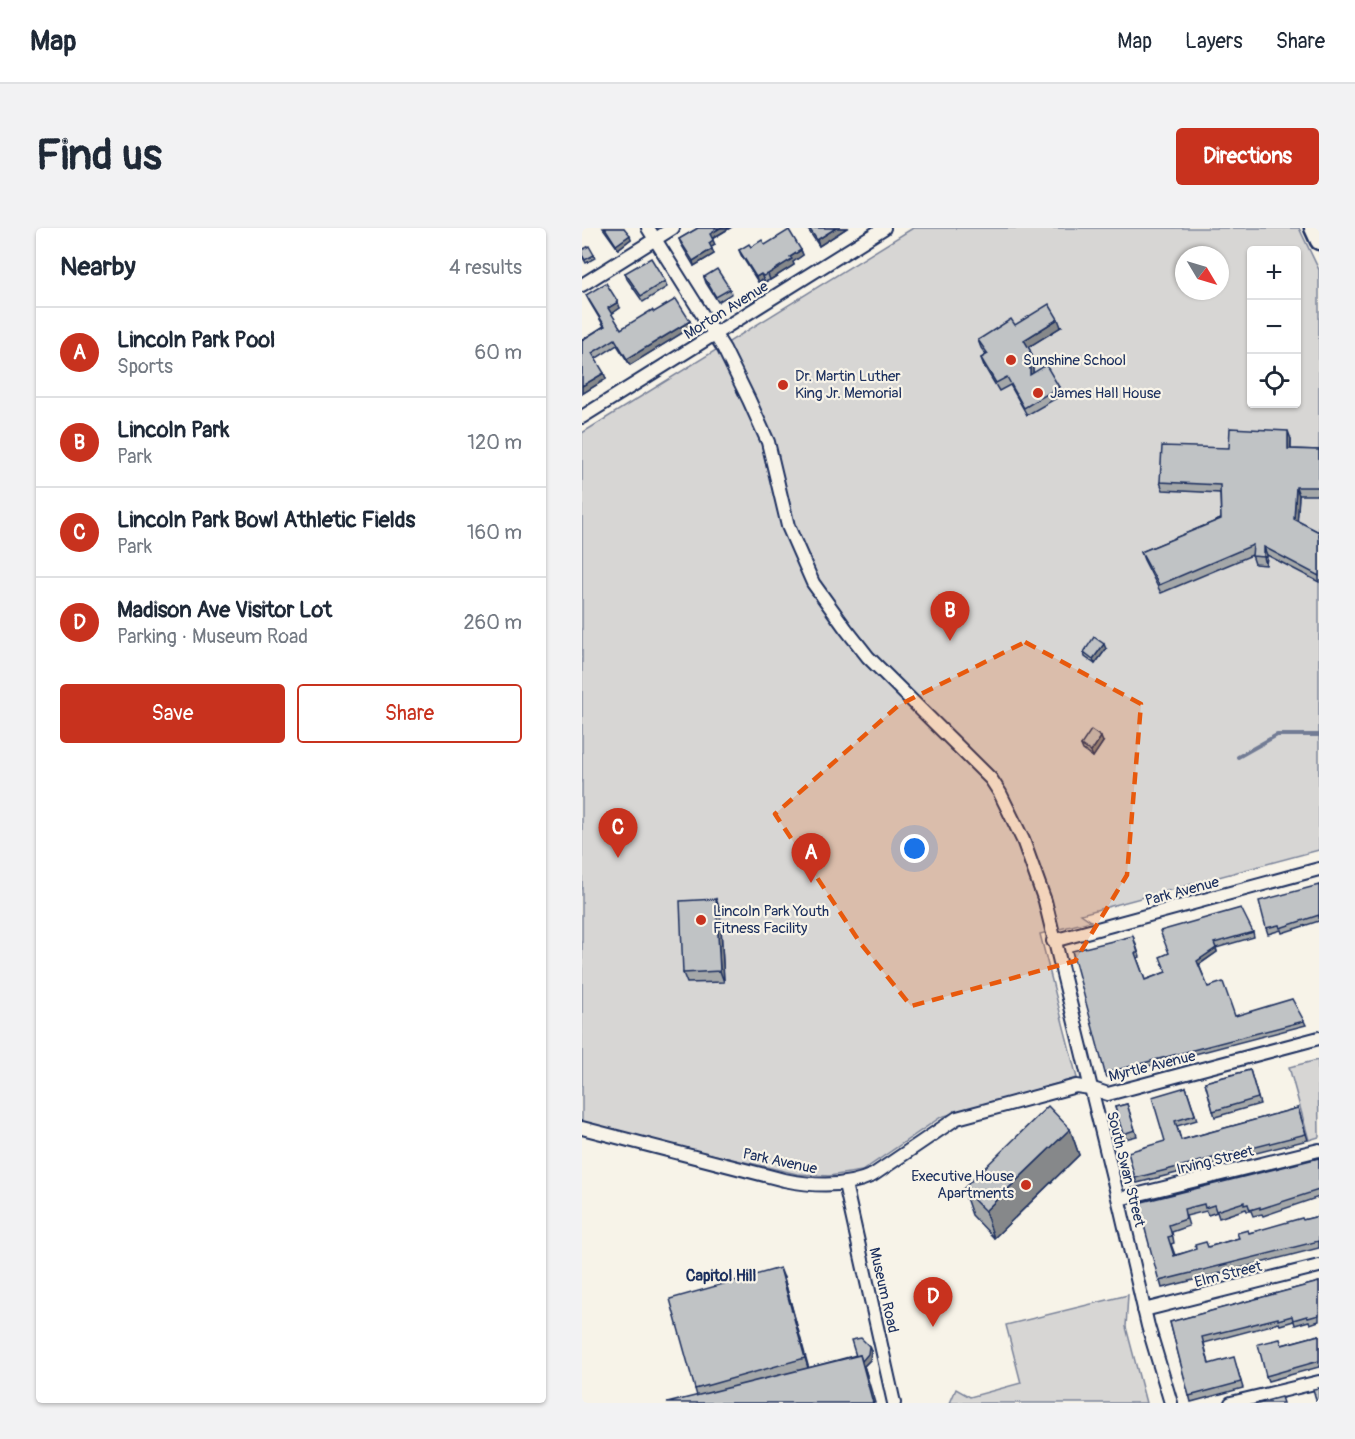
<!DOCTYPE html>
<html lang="en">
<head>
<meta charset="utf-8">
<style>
	body { margin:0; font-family:Pangolin,sans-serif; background:#f2f2f3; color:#1f2937 }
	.controls { position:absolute; right:18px; top:18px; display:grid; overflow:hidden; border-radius:6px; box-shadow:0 2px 4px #0004 }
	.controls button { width:54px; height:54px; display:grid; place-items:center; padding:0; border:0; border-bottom:2px solid #e0e1e3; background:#fff; color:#1f2937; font:30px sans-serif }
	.compass { position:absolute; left:593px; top:18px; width:54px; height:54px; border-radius:50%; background:#fff; box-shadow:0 2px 4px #0004; rotate:128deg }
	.you { position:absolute; left:333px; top:621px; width:21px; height:21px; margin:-15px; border:4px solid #fff; border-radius:50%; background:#1a73e8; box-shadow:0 0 0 9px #1a73e833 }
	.badge { display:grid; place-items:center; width:39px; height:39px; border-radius:50%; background:#c8321e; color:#fff; font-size:20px; font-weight:700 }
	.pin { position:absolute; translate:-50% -50px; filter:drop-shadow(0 2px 3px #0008) }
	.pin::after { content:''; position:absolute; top:32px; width:21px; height:18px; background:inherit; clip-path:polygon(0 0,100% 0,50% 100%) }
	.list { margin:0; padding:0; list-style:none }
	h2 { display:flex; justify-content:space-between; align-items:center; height:78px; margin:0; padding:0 24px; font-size:26px }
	h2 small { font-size:20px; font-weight:400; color:#747a83 }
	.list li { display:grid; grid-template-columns:39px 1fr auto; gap:18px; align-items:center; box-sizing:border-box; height:90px; padding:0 24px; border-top:2px solid #e0e1e3 }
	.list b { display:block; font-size:22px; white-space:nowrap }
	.list p { margin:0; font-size:20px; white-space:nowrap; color:#747a83 }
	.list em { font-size:20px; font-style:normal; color:#747a83 }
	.actions { display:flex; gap:12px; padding:18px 24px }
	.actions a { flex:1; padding:14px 0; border:2px solid #c8321e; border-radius:6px; text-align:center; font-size:21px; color:#c8321e }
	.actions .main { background:#c8321e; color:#fff }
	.icon { flex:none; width:33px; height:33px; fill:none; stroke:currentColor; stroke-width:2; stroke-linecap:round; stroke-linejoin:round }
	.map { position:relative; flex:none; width:737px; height:1175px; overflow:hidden; border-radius:6px }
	header { display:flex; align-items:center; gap:36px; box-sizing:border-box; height:84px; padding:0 30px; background:#fff; border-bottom:2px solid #e0e1e3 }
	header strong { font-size:28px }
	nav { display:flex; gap:33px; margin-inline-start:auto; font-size:21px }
	.intro { display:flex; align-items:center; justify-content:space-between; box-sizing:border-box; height:144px; padding:0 36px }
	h1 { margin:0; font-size:42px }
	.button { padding:15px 27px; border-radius:6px; background:#c8321e; color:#fff; font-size:21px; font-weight:700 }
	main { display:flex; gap:36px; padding:0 36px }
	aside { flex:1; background:#fff; border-radius:6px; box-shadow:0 2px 4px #0004 }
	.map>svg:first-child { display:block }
	.green { fill:#d7d6d4; stroke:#798299; stroke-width:1.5; fill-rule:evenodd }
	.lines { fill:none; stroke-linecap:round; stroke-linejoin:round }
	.stream { stroke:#727c95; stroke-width:4 }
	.minor-casing { stroke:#1b2f5e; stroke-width:16 }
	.major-casing { stroke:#1b2f5e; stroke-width:21 }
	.minor { stroke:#f7f3e8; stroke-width:12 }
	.major { stroke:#f7f3e8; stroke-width:16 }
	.wall { fill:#a5a8a9; stroke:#1b2f5e; stroke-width:1.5 }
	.shaded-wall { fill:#86888a; stroke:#1b2f5e; stroke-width:1.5 }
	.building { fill:#c0c3c5; stroke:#1b2f5e; stroke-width:1.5 }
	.marked { fill:#e8590c; fill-opacity:0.2; stroke:#e8590c; stroke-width:4.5; stroke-dasharray:12 8; stroke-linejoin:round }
	.poi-dot { fill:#c8321e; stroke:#f7f3e8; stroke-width:2 }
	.labels { text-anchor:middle; stroke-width:4.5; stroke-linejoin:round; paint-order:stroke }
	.street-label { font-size:15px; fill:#1b2f5e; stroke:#f7f3e8 }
	.poi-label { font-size:15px; fill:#1b2f5e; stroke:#f7f3e8; text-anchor:start }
	.neighbourhood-label { font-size:16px; font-weight:bold; fill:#1b2f5e; stroke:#f7f3e8 }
</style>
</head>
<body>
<header>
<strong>Map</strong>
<nav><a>Map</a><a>Layers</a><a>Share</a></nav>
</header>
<div class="intro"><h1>Find us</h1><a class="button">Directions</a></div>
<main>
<aside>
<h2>Nearby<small>4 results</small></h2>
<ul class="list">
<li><span class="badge">A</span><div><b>Lincoln Park Pool</b><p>Sports</p></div><em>60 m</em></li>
<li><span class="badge">B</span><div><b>Lincoln Park</b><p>Park</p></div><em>120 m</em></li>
<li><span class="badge">C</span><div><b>Lincoln Park Bowl Athletic Fields</b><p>Park</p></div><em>160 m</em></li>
<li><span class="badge">D</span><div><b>Madison Ave Visitor Lot</b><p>Parking · Museum Road</p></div><em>260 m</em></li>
</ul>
<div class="actions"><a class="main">Save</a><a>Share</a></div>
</aside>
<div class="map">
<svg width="737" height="1175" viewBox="0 0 737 1175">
	<rect width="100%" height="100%" fill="#f7f3e8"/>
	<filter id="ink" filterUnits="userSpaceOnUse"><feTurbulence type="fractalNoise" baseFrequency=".0167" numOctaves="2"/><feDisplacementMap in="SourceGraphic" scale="12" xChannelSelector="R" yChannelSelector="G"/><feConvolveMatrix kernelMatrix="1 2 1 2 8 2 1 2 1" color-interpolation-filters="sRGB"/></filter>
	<g filter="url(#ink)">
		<g class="green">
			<path d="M 331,0 L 717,0 L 737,42 L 737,622 L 499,686 L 509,693 L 458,706 L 495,850 L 359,889 L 280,943 L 247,948 L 215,946 L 0,896 L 0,205 ZM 670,22 L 714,22 L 714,176 L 670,176 ZM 602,27 L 638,27 L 638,63 L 602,63 Z"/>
			<polygon points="736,832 737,909 727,912 707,839"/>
			<polygon points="546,1067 544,1099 564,1175 368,1175 374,1161 388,1169 439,1155 424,1097"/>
		</g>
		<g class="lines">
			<polyline class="stream" points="656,529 695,507 737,507"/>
			<defs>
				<g id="minor">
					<polyline points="66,0 142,121 167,172 186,214 206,298 231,355 264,401 286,429 409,551 418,565 441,612 463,673 539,982 566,1098 589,1175"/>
					<polyline points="0,57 91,0"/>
					<polyline points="0,189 302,0"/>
					<polyline points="471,713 737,641"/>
					<path d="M 0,900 L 202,952 C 231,958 263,960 291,947 L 375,890 L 494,858 L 508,860 L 526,866 L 737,810"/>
					<polyline points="263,956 312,1175"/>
					<polyline points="537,971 737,922"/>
					<polyline points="562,1082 737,1038"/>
					<polyline points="649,1175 737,1154"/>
				</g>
				<polyline id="major" points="731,0 737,13"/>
			</defs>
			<use href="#minor" class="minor-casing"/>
			<use href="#major" class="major-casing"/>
			<use href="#minor" class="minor"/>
			<use href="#major" class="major"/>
		</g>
		<g class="wall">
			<polygon points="21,0 42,0 49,11 36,21"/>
			<polygon points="116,0 148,0 130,11 133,17 129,19 132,26 112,38 99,16 97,11"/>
			<polygon points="225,0 265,0 237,18"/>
			<polygon points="183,17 219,22 221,27 211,34 212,37 188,52 183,54 181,51 176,54 159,27 157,22"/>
			<polygon points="12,27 13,30 4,35 0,28"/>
			<polygon points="43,45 83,53 85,59 61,74 45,51"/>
			<polygon points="122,49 148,61 149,66 136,74 124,55"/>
			<polygon points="4,67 38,80 29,86 39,101 72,84 110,99 48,137 35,117 13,131 24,151 0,166 0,112 22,98 7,73"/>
			<polygon points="433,97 479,99 446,119 451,130 451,145 477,159 480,167 445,187 428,157 417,163 402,138 399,130 404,127 399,120 396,112"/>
			<polygon points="709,211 709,221 737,222 737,267 717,267 715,293 737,304 737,354 685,327 684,337 673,336 670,327 579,365 562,332 559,324 639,291 638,265 581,262 578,254 647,220"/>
			<polygon points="524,421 513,436 503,429 502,424"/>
			<polygon points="521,514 511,529 501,522 499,517"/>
			<polygon points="737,657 737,693 700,705 699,702 686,706 684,700"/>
			<polygon points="134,671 138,682 142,754 105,755 101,745"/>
			<polygon points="671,704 672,709 634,720 635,724 617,737 626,759 653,788 722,793 724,797 525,849 523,845 551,708 558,729 555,730 563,752 584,744 587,725"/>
			<polygon points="668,842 678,876 633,889 623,854"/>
			<polygon points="604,859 615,892 595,898 599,912 716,880 726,912 555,955 553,950 583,913"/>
			<polygon points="545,876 555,908 543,911 533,879"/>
			<polygon points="488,901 497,927 412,1010 390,987 381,961"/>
			<polygon points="737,930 737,969 681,988 680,986 671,988 669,983 665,983 664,981 637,990 635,984 626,987 624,983 604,988 607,998 590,1004 592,1015 589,1016 593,1027 626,1019 657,1010 667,1005 737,988 737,1020 580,1060 556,975"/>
			<polygon points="202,1050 226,1140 289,1123 288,1132 282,1138 285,1147 115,1168 113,1161"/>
			<polygon points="737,1054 737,1093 728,1096 727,1093 713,1097 712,1093 698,1097 697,1095 622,1115 627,1136 653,1134 661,1160 609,1174 588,1094"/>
			<polygon points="737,1107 737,1139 686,1153 684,1148 700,1117"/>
		</g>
		<g class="shaded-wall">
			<polygon points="138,0 148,0 129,11 128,6"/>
			<polygon points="254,0 265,0 237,18 235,12"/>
			<polygon points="48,7 49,11 36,21 34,17"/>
			<polygon points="131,12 133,17 128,20 127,15"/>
			<polygon points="130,21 132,26 112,38 111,33"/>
			<polygon points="219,22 221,27 211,34 212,37 188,52 186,46 208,29"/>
			<polygon points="179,46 181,51 176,54 174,49"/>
			<polygon points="36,74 38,80 28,87 26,80"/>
			<polygon points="476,91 479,99 445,120 442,112"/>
			<polygon points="108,93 110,99 48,137 45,131"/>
			<polygon points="448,122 451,130 451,155 448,147"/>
			<polygon points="22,145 24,151 0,166 0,158"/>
			<polygon points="706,203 709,211 708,229 706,221"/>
			<polygon points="714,259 717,267 715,299 712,291"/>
			<polygon points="682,319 685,327 684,337 682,329"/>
			<polygon points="522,416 524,421 513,436 511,431"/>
			<polygon points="519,509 521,514 511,529 509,524"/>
			<polygon points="134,671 138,682 142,754 138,743"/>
			<polygon points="634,720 635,724 616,737 615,733"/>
			<polygon points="488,901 497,927 412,1010 403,983"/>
			<polygon points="198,1040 202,1050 227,1141 223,1130"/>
			<polygon points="287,1118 289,1123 288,1132 282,1138 293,1175 291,1175 276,1137"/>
		</g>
		<g class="building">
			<polygon points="23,0 42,0 48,7 34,17"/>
			<polygon points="116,0 138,0 128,6 131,12 127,15 130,21 111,33 97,11"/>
			<polygon points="227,0 254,0 235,12"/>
			<polygon points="207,2 219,22 208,29 210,31 186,46 181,48 179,46 174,49 157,22 167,16 169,19 180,12 183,17"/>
			<polygon points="7,18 12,27 3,32 0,27 0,22"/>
			<polygon points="69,30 83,53 59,68 43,45"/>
			<polygon points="135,41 148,61 134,69 122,49"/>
			<polygon points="24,55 36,74 26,80 39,101 70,82 72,84 94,71 108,93 45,131 33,111 10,125 22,145 0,158 0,112 23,98 4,67"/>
			<polygon points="467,76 476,91 442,112 448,122 448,147 464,137 477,159 442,180 425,149 414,155 399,130 406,126 396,112 429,91 433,97"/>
			<polygon points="648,200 706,203 706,221 737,222 737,259 714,259 712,291 737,304 737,348 682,319 682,329 670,328 671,317 577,357 559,324 639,291 638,257 578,254 580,218 647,220"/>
			<polygon points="512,409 522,416 511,431 502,424"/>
			<polygon points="509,502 519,509 509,524 499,517"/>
			<polygon points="737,657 737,689 737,687 698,700 697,697 684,700 677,673"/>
			<polygon points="134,671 138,743 101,745 98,673"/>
			<polygon points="659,680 671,704 632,715 634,720 615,733 626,759 641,754 653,788 710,771 722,793 523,845 490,723 551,708 556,725 553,725 563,752 584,744 578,729 587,725 578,703"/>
			<polygon points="668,842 676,870 631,883 623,854"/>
			<polygon points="604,859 613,887 593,893 599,912 716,880 724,906 553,950 546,924 583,913 570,869"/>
			<polygon points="545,876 553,902 541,906 533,879"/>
			<polygon points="466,878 488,901 403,983 381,961"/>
			<polygon points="737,930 737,962 678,981 678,979 668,982 666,976 662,977 662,974 634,983 632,977 623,980 622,976 602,981 604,991 587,997 590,1008 586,1009 592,1028 614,1021 613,1017 624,1014 626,1019 657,1010 655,1005 666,1002 667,1005 720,990 721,992 737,988 737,1013 577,1053 556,975"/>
			<polygon points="198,1040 223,1130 113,1161 88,1071"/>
			<polygon points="737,1054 737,1087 726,1090 725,1088 711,1092 710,1088 696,1092 696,1090 620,1109 627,1136 652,1129 659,1154 607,1168 588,1094"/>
			<polygon points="737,1107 737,1133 684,1148 676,1116 698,1111 700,1117"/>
			<polygon points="279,1110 287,1118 286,1126 280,1133 278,1127 274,1128 269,1112"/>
			<polygon points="278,1127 291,1175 85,1175"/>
			<polygon points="737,1160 737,1175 735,1175 731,1161"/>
			<polygon points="699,1169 701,1175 676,1175"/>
		</g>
	</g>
	<path class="marked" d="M 443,414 L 559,476 L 545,647 L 493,733 L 329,778 L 279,716 L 193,586 L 317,477 Z"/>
	<g class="poi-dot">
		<circle cx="429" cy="132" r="6"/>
		<circle cx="201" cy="157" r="6"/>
		<circle cx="456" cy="165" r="6"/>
		<circle cx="119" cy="692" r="6"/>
		<circle cx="444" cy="957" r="6"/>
	</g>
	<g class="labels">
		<g class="street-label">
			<text transform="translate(144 82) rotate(-32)" y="5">Morton Avenue</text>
			<text transform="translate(600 663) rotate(-15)" y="5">Park Avenue</text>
			<text transform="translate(570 838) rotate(-14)" y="5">Myrtle Avenue</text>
			<text transform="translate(633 932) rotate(-14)" y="5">Irving Street</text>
			<text transform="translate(198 933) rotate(12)" y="5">Park Avenue</text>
			<text transform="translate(544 941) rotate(76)" y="5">South Swan Street</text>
			<text transform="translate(646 1046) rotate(-14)" y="5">Elm Street</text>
			<text transform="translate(302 1062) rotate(77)" y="5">Museum Road</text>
		</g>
		<g class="poi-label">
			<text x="441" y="137">Sunshine School</text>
			<text x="213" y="153">Dr. Martin Luther<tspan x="213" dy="17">King Jr. Memorial</tspan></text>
			<text x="468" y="170">James Hall House</text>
			<text x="131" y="688">Lincoln Park Youth<tspan x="131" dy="17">Fitness Facility</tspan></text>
			<text x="432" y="953" text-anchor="end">Executive House<tspan x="432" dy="17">Apartments</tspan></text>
		</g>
		<g class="neighbourhood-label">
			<text x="139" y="1053">Capitol Hill</text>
		</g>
	</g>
</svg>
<div class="controls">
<button>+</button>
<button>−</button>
<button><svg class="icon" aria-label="locate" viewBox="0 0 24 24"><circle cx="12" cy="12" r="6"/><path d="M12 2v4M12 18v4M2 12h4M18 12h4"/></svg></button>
</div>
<svg class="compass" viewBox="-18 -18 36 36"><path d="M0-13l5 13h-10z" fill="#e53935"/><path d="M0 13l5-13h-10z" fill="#747a83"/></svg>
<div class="you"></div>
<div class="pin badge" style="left:229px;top:655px">A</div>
<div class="pin badge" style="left:368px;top:413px">B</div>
<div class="pin badge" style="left:36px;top:630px">C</div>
<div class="pin badge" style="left:351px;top:1099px">D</div>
</div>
</main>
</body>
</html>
